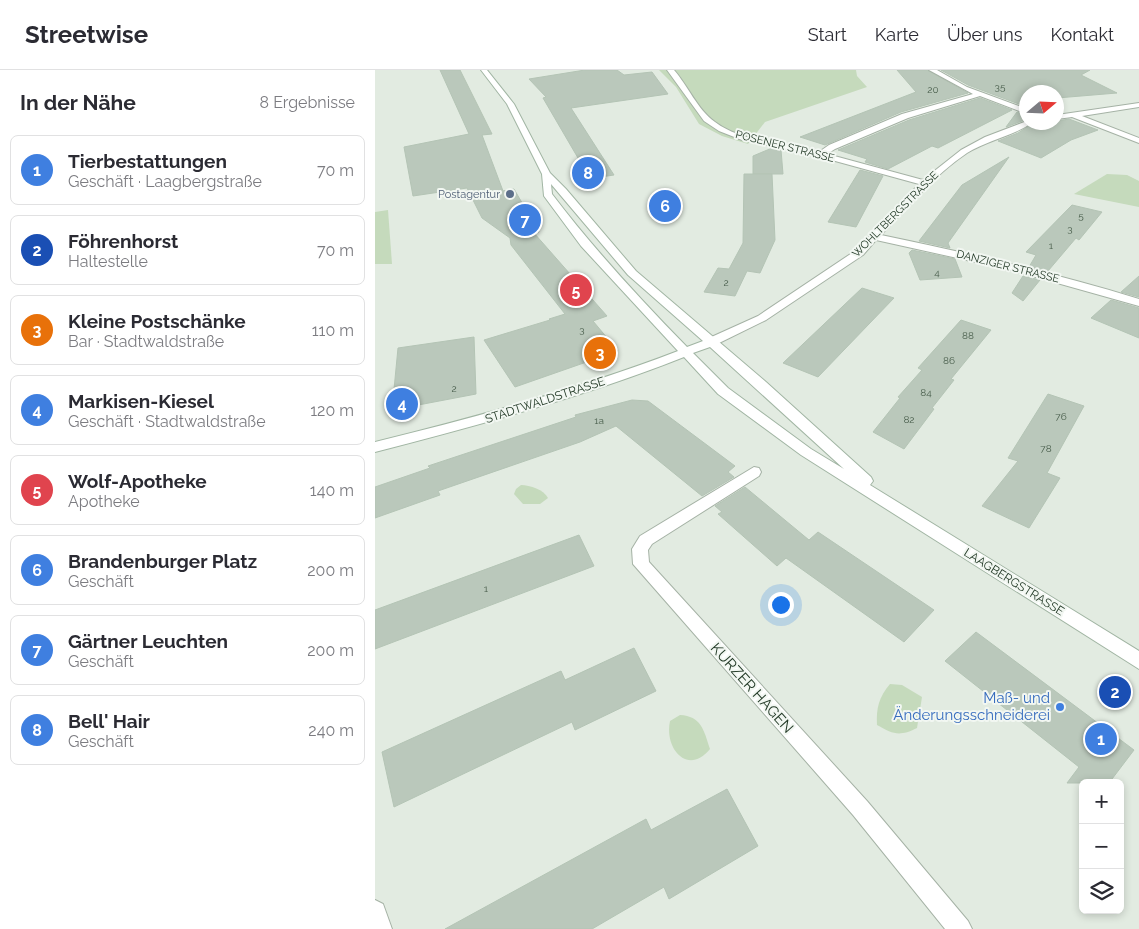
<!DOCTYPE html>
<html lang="de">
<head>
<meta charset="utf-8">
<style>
	body { margin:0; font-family:Raleway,sans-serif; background:#f2f2f3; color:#2b2b33 }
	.controls { position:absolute; right:15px; bottom:15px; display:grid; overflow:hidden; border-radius:8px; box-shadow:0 2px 8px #0003 }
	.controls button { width:45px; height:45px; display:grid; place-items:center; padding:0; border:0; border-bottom:1px solid #e1e1e2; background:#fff; color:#2b2b33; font:25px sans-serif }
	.compass { position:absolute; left:644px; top:15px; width:45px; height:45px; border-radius:50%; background:#fff; box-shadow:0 2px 8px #0003; rotate:71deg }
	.you { position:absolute; left:405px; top:534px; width:18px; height:18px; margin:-12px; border:4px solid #fff; border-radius:50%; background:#1a73e8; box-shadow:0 0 0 8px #1a73e833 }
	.badge { display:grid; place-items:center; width:32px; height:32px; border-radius:50%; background:#0b8043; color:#fff; font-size:16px; font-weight:700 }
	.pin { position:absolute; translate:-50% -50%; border:2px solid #fff; box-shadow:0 1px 5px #0006 }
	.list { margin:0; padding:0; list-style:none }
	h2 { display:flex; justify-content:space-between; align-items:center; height:65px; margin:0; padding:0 20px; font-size:21px }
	h2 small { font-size:16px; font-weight:400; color:#7c7c81 }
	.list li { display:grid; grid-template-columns:32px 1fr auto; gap:15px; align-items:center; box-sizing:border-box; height:70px; margin:0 10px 10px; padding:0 10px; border:1px solid #e1e1e2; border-radius:8px }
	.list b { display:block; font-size:19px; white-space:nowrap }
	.list p { margin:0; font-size:16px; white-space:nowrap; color:#7c7c81 }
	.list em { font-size:16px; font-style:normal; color:#7c7c81 }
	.icon { flex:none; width:28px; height:28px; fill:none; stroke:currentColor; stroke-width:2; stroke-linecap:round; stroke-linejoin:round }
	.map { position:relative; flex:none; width:764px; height:859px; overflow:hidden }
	header { display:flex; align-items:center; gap:30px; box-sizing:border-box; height:70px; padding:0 25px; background:#fff; border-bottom:1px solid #e1e1e2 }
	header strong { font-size:24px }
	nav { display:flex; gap:28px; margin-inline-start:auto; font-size:18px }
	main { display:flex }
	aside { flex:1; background:#fff }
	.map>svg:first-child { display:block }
	.green { fill:#c5dabc }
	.building { fill:#bac8bb; stroke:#b4c4b5 }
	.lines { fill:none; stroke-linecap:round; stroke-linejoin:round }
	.street-casing { stroke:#a5b2a5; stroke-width:2 }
	.secondary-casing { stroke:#a1b5a3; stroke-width:2 }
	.street { fill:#fff; fill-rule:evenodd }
	.secondary { fill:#fff; fill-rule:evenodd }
	.service-dot { fill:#5c6f8a; stroke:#f2f7f2; stroke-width:2 }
	.shop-dot { fill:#3f7fe0; stroke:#f2f7f2; stroke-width:2 }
	.labels { text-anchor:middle; stroke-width:4; stroke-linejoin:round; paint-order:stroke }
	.number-label { font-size:10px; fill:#495e4c }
	.far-street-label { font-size:11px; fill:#233a27; stroke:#f2f7f2 }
	.far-service-label { font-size:11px; fill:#4e5e75; stroke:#f2f7f2; text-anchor:end }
	.street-label { font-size:12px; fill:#233a27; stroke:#f2f7f2 }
	.near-street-label { font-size:15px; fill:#233a27; stroke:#f2f7f2 }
	.near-shop-label { font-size:15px; fill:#366cbe; stroke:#f2f7f2; text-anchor:end }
</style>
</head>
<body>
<header>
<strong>Streetwise</strong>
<nav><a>Start</a><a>Karte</a><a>Über uns</a><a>Kontakt</a></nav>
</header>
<main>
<aside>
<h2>In der Nähe<small>8 Ergebnisse</small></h2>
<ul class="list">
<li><span class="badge" style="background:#3f7fe0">1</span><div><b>Tierbestattungen</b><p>Geschäft · Laagbergstraße</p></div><em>70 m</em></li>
<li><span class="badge" style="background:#1a4fb4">2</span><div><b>Föhrenhorst</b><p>Haltestelle</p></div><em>70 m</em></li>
<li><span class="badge" style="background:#e8710a">3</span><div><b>Kleine Postschänke</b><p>Bar · Stadtwaldstraße</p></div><em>110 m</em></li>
<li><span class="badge" style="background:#3f7fe0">4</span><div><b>Markisen-Kiesel</b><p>Geschäft · Stadtwaldstraße</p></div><em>120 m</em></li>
<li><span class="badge" style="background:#e0444e">5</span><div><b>Wolf-Apotheke</b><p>Apotheke</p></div><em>140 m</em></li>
<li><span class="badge" style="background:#3f7fe0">6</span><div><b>Brandenburger Platz</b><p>Geschäft</p></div><em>200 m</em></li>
<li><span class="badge" style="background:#3f7fe0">7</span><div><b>Gärtner Leuchten</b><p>Geschäft</p></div><em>200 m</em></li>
<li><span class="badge" style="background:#3f7fe0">8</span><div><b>Bell' Hair</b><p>Geschäft</p></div><em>240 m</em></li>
</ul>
</aside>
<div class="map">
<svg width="764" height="859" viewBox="0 0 764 859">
	<rect width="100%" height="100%" fill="#e2ebe1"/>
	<g class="green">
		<polygon points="284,0 481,0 482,6 492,17 390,52 373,74 347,66 324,54 301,17"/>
		<polygon points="732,104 752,105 764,111 764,137 699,124"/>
		<polygon points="13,140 17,194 0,194 0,142"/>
		<path d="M 146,415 C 155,415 169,420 173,428 L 165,434 L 148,434 L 139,424 L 141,419 Z"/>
		<path d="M 515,614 L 527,615 L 547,627 L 542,658 C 524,667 518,664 502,655 C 501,638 504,627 515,614 Z"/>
		<path d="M 305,645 C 326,646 329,660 335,679 C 313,706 289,679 295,651 Z"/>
	</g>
	<g class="building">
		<polygon points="65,0 85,0 117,64 107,65 128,121 139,119 164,162 159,163 232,246 218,251 243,281 140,317 109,270 175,250 174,249 190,244 136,175 135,168 107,148 92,118 38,126 29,77 94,64"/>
		<polygon points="210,0 242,0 249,5 277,2 293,24 196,38 239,105 212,109 203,88 168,28 171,27 154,9"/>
		<polygon points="522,0 552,0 593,23 526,42 450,75 425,67 541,22"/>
		<polygon points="566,0 715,0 706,5 742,23 682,28 682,22 652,22 652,30 646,30 652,33 652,37 593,15"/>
		<polygon points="605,28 637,40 563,78 557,76 513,99 490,92 492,89 463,80 534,50"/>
		<polygon points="642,42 652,46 652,49 631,57"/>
		<polygon points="694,49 723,60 696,70 666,88 623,71 643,63 660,52 682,52 682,51"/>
		<polygon points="397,78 406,80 408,104 378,104 378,86"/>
		<polygon points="634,87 573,173 575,178 544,171 587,115"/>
		<polygon points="485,100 508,106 481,157 453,152"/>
		<polygon points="369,104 397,104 400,170 385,203 372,201 360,226 329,222 343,198 354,199 368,173"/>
		<polygon points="697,135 727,142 704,170 701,168 673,201 654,197 661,185 651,182"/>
		<polygon points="537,180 580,189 587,207 545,210 534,183"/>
		<polygon points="648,206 665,210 648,231 637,223"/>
		<polygon points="764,206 764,227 746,222"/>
		<polygon points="487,218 519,228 443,307 408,293"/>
		<polygon points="736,230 764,238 764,268 716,248"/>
		<polygon points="586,250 616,260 576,309 579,310 557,338 559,339 529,379 498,362 525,328 523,327 547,300 543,298"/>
		<polygon points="99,267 101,324 17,340 23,278"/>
		<polygon points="673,324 709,336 672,403 685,408 654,458 607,436 643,391 633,388"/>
		<polygon points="257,330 273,331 360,396 353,402 359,407 327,426 241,356 205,372 63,421 65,425 0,448 0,417 55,398 53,396 201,347 200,345"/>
		<polygon points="370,417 434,470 443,462 559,540 529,572 411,488 402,496 343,444 347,442 340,436"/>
		<polygon points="204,465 219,496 0,579 0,540"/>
		<polygon points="601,562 759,680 734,713 692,713 704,697 570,591"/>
		<polygon points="259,578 281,621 200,660 197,652 19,737 7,682 186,601 190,610"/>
		<polygon points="352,719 383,776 294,829 289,817 217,859 70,859 271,749 276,760"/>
	</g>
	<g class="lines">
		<defs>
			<g id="street">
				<path d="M 292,0 L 299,0 C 313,16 322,39 340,52 C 368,73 411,73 444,82 L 454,75 L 527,44 L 598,24 L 554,0 L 562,0 L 592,17 L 652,39 L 652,44 L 605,26 L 533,48 L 460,79 L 452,84 L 548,110 L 586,80 L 610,67 L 652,51 L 652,52 L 658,52 C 639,66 613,70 592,83 C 559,105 533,137 506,165 C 593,183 679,203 764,229 L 764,236 L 632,199 L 501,170 L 488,185 L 391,250 L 340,275 L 332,275 L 330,272 L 332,269 L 383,246 L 480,181 L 544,114 L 431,83 L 367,70 L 344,61 L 329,51 Z"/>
				<polygon points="764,33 764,37 707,46 764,68 764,73 697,47 682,49 682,45"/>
				<polygon points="379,397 384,398 386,402 384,406 277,474 273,480 274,492 492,731 593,851 597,859 570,859 478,745 258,494 257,479 265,466"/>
				<polygon points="0,830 8,834 17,859 0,859"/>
			</g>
			<path id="secondary" d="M 106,0 L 112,0 L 139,34 L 175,103 L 191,119 L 261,201 L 391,312 L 496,407 L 498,411 L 495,415 L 764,581 L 764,599 L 426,385 L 343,324 L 309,287 C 208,327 104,355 0,382 L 0,372 C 102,347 204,319 303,281 L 206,176 L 169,126 L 167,104 L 132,34 ZM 176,114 L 253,205 L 328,271 L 312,277 C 264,228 218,178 177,124 ZM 335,277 L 469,399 L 436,379 L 353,318 L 318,283 Z"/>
		</defs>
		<use href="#street" class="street-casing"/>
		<use href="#secondary" class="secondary-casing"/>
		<use href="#street" class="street"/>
		<use href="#secondary" class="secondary"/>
	</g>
	<circle class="service-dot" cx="135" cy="124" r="5"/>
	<circle class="shop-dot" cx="685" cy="637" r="5"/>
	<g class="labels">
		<g class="number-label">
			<text x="625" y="20">35</text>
			<text x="558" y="23">20</text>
			<text x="706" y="149">5</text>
			<text x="695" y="162">3</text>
			<text x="676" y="179">1</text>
			<text x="562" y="206">4</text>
			<text x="351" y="216">2</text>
			<text x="207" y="263">3</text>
			<text x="593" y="269">88</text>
			<text x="574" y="294">86</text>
			<text x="79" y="322">2</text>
			<text x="551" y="326">84</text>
			<text x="686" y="350">76</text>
			<text x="534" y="353">82</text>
			<text x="224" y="354">1a</text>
			<text x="671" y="382">78</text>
			<text x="111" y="522">1</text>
		</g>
		<g class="far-street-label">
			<text transform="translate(410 76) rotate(14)" y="4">POSENER STRASSE</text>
			<text transform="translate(520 144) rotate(-45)" y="4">WOHLTBERGSTRASSE</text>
			<text transform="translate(633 196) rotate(14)" y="4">DANZIGER STRASSE</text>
		</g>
		<g class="far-service-label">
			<text x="125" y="128">Postagentur</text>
		</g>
		<g class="street-label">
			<text transform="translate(170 330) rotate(-18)" y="4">STADTWALDSTRASSE</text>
			<text transform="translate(639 512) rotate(32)" y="4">LAAGBERGSTRASSE</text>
		</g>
		<g class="near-street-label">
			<text transform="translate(377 618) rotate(48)" y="5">KURZER HAGEN</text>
		</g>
		<g class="near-shop-label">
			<text x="675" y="633">Maß- und<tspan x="675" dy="17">Änderungsschneiderei</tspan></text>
		</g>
	</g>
</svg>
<div class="controls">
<button>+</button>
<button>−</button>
<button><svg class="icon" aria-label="layers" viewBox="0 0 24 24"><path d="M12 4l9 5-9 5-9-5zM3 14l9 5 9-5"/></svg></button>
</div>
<svg class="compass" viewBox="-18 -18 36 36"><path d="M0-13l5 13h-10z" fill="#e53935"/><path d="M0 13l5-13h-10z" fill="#7c7c81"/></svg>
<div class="you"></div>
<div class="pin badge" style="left:726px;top:669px;background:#3f7fe0">1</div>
<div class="pin badge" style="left:740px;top:622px;background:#1a4fb4">2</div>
<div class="pin badge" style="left:225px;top:283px;background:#e8710a">3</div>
<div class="pin badge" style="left:27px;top:334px;background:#3f7fe0">4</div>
<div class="pin badge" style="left:201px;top:220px;background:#e0444e">5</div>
<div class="pin badge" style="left:290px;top:136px;background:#3f7fe0">6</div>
<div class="pin badge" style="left:150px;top:150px;background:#3f7fe0">7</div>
<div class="pin badge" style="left:213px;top:103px;background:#3f7fe0">8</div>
</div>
</main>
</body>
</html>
